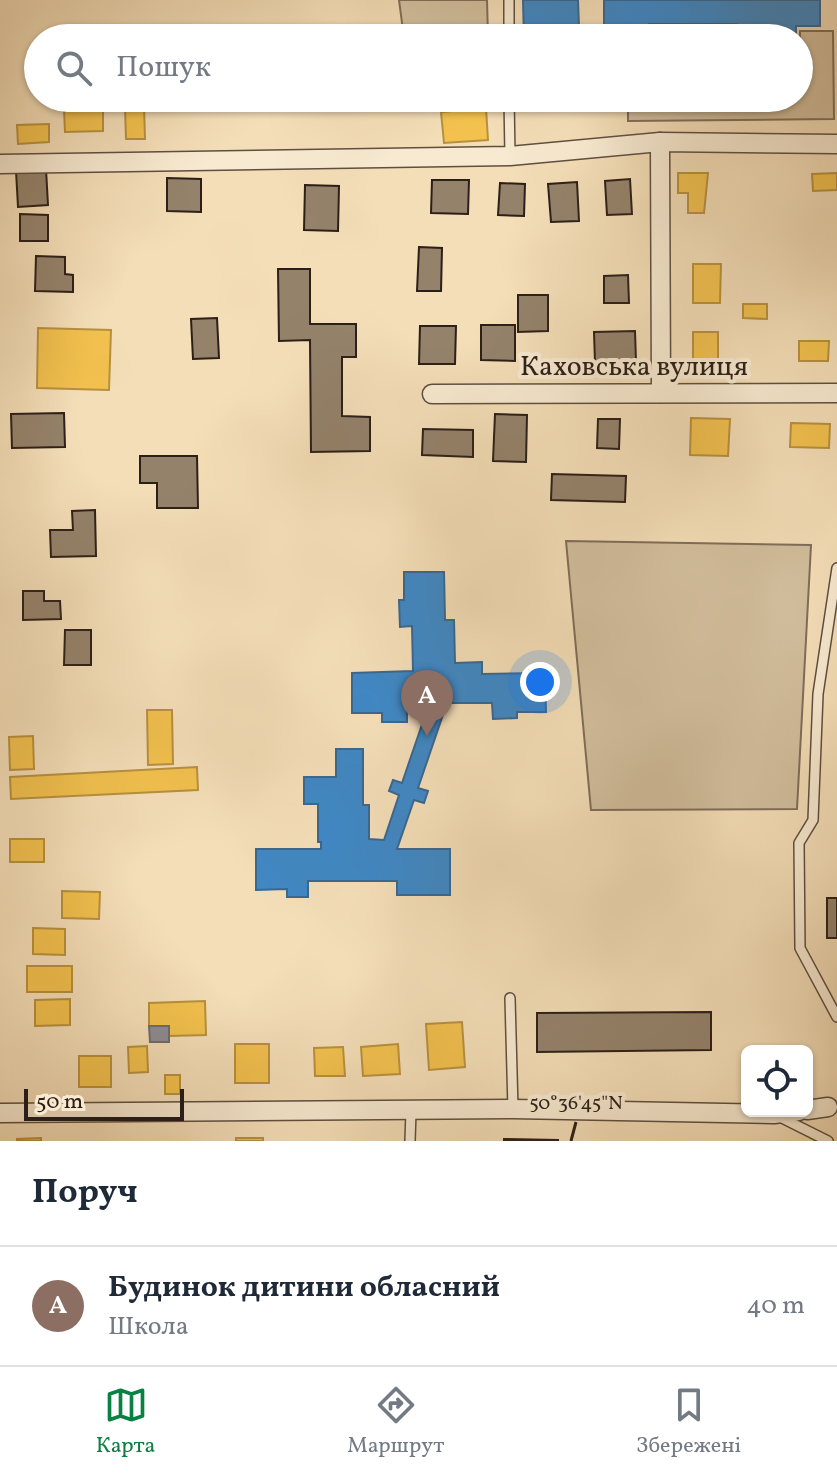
<!DOCTYPE html>
<html lang="uk">
<head>
<meta charset="utf-8">
<style>
	body { margin:0; font-family:Vollkorn,serif; background:#f6f6f7; color:#1f2937 }
	.controls { position:absolute; right:24px; bottom:24px; display:grid; overflow:hidden; border-radius:12px; box-shadow:0 2px 6px #0004 }
	.controls button { width:72px; height:72px; display:grid; place-items:center; padding:0; border:0; border-bottom:2px solid #e0e1e3; background:#fff; color:#1f2937; font:40px sans-serif }
	.scale { position:absolute; left:24px; bottom:20px; width:160px; box-sizing:border-box; padding-left:8px; border:4px solid #2c1f18; border-top:0; font-size:22px; line-height:28px; white-space:nowrap; color:#2c1f18; -webkit-text-stroke:6px #f8ead1; paint-order:stroke }
	.you { position:absolute; left:540px; top:682px; width:28px; height:28px; margin:-20px; border:6px solid #fff; border-radius:50%; background:#1a73e8; box-shadow:0 0 0 12px #1a73e833 }
	.badge { display:grid; place-items:center; width:52px; height:52px; border-radius:50%; background:#0b8043; color:#fff; font-size:26px; font-weight:700 }
	.pin { position:absolute; translate:-50% -66px; filter:drop-shadow(0 2px 4px #0008) }
	.pin::after { content:''; position:absolute; top:42px; width:28px; height:24px; background:inherit; clip-path:polygon(0 0,100% 0,50% 100%) }
	.list { margin:0; padding:0; list-style:none }
	h2 { display:flex; justify-content:space-between; align-items:center; height:104px; margin:0; padding:0 32px; font-size:34px }
	h2 small { font-size:26px; font-weight:400; color:#747a83 }
	.list li { display:grid; grid-template-columns:52px 1fr auto; gap:24px; align-items:center; box-sizing:border-box; height:120px; padding:0 32px; border-top:2px solid #e0e1e3 }
	.list b { display:block; font-size:30px; white-space:nowrap }
	.list p { margin:0; font-size:26px; white-space:nowrap; color:#747a83 }
	.list em { font-size:26px; font-style:normal; color:#747a83 }
	.icon { flex:none; width:44px; height:44px; fill:none; stroke:currentColor; stroke-width:2; stroke-linecap:round; stroke-linejoin:round }
	.map { position:relative; flex:none; width:837px; height:1141px; overflow:hidden }
	.search { position:absolute; background:#fff; box-shadow:0 2px 6px #0004; left:24px; right:24px; top:24px; height:88px; display:flex; align-items:center; gap:20px; box-sizing:border-box; padding:0 28px; border-radius:44px; color:#747a83; font-size:30px }
	.sheet { height:224px; background:#fff }
	nav { display:flex; justify-content:space-around; align-items:center; box-sizing:border-box; height:112px; border-top:2px solid #e0e1e3; background:#fff; font-size:22px; color:#747a83 }
	nav a { display:grid; justify-items:center; gap:4px }
	nav .on { color:#0b8043 }
	.map>svg:first-child { display:block }
	.green { fill:#d2be9d; stroke:#7f6e5a; stroke-width:2 }
	.homes { fill:#f2c14e; stroke:#b7903e; stroke-width:2 }
	.schools { fill:#3f88c5; stroke:#396891; stroke-width:2 }
	.health { fill:#e377a8; stroke:#ac5d7d; stroke-width:2 }
	.industry { fill:#8d8d92; stroke:#706c6d; stroke-width:2 }
	.building { fill:#94826b; stroke:#2c1f18; stroke-width:2 }
	.lines { fill:none; stroke-linecap:round; stroke-linejoin:round }
	.service-casing { stroke:#5e4f40; stroke-width:12 }
	.minor-casing { stroke:#5e4f40; stroke-width:21 }
	.service { stroke:#f8ead1; stroke-width:9 }
	.minor { stroke:#f8ead1; stroke-width:18 }
	.ticks { fill:none; stroke:#2c1f18; stroke-width:3 }
	.labels { text-anchor:middle; stroke-width:8; stroke-linejoin:round; paint-order:stroke }
	.street-label { font-size:28px; fill:#2c1f18; stroke:#f8ead1 }
	.ticks-label { font-size:20px; text-anchor:middle; fill:#2c1f18; stroke:#f8ead1; stroke-width:8; stroke-linejoin:round; paint-order:stroke }
</style>
</head>
<body>
<div class="map">
<svg width="837" height="1141" viewBox="0 0 837 1141">
	<rect width="100%" height="100%" fill="#f4deb8"/>
	<filter id="stains"><feTurbulence type="fractalNoise" baseFrequency=".0025" numOctaves="4"/><feColorMatrix values="0 0 0 0 .2 0 0 0 0 .09 0 0 0 0 .02 0 0 0 .5 -.17"/></filter>
	<radialGradient id="worn" r=".72"><stop offset=".6" stop-color="#630" stop-opacity="0"/><stop offset="1" stop-color="#630" stop-opacity=".3"/></radialGradient>
	<g class="green">
		<polygon points="399,0 487,0 488,38 404,38"/>
		<polygon points="800,31 833,31 834,119 628,121 628,98 799,98"/>
		<polygon points="566,541 811,545 797,809 591,810"/>
	</g>
	<g class="homes">
		<rect x="35" y="64" width="3" height="28"/>
		<polygon points="144,106 145,139 126,139 125,107"/>
		<polygon points="103,107 103,131 65,132 64,109"/>
		<polygon points="486,108 488,140 444,143 441,112"/>
		<polygon points="49,124 49,142 18,144 17,125"/>
		<polygon points="678,173 708,173 704,213 688,213 688,193 678,193"/>
		<polygon points="837,173 837,190 813,191 812,174"/>
		<polygon points="693,264 721,264 720,303 693,303"/>
		<polygon points="743,304 767,304 767,319 743,318"/>
		<polygon points="38,328 111,330 109,390 37,388"/>
		<rect x="693" y="332" width="25" height="27"/>
		<polygon points="799,341 829,341 828,361 799,361"/>
		<polygon points="691,418 730,419 728,456 690,455"/>
		<polygon points="791,423 830,424 829,448 790,447"/>
		<polygon points="147,710 172,710 173,764 148,765"/>
		<polygon points="33,736 34,769 10,770 9,737"/>
		<polygon points="197,767 198,790 11,799 10,777"/>
		<rect x="10" y="839" width="34" height="23"/>
		<polygon points="62,891 100,892 99,919 62,918"/>
		<polygon points="33,928 65,929 65,955 33,954"/>
		<rect x="27" y="966" width="45" height="26"/>
		<polygon points="70,999 70,1025 35,1026 35,1000"/>
		<polygon points="205,1001 206,1035 169,1036 169,1026 149,1026 149,1003"/>
		<polygon points="462,1022 465,1067 429,1070 426,1024"/>
		<rect x="235" y="1044" width="34" height="39"/>
		<polygon points="398,1044 400,1074 363,1076 361,1047"/>
		<polygon points="147,1046 148,1072 129,1073 128,1047"/>
		<polygon points="343,1047 345,1076 315,1076 314,1048"/>
		<rect x="79" y="1056" width="32" height="31"/>
		<rect x="165" y="1075" width="15" height="19"/>
		<polygon points="41,1138 41,1141 17,1141 17,1139"/>
		<rect x="236" y="1138" width="27" height="3"/>
	</g>
	<g class="schools">
		<polygon points="523,0 578,0 579,27 604,27 604,0 820,0 820,26 796,26 796,38 737,38 737,24 649,24 649,38 524,38"/>
		<polygon points="524,98 579,98 579,99 524,100"/>
		<polygon points="404,572 444,572 445,620 454,620 455,663 482,662 482,674 545,673 546,712 517,712 517,718 493,719 492,703 447,703 418,788 428,791 424,803 414,800 397,849 450,849 450,895 397,895 397,881 308,881 308,897 287,897 287,889 256,890 256,849 321,849 321,842 318,842 318,804 304,804 304,777 336,777 336,749 363,749 363,805 369,805 369,839 384,840 399,795 389,791 393,780 402,783 429,704 407,704 407,722 382,722 382,713 352,713 352,673 413,671 412,626 400,627 399,600 404,600"/>
	</g>
	<rect class="health" x="827" y="898" width="10" height="40"/>
	<polygon class="industry" points="149,1026 169,1026 169,1042 150,1042"/>
	<g class="building">
		<polygon points="46,169 48,205 18,207 16,171"/>
		<polygon points="167,178 201,179 201,212 167,211"/>
		<polygon points="630,179 632,214 607,215 605,181"/>
		<polygon points="432,180 469,180 468,214 431,213"/>
		<polygon points="577,182 579,221 551,222 548,184"/>
		<polygon points="500,183 525,184 524,216 498,215"/>
		<polygon points="305,185 339,186 338,231 304,230"/>
		<polygon points="20,214 48,215 48,241 20,241"/>
		<polygon points="419,247 442,248 441,291 417,291"/>
		<polygon points="36,256 65,257 65,274 73,275 73,292 35,291"/>
		<polygon points="278,269 310,269 310,324 356,324 356,357 342,357 342,416 370,417 370,451 311,452 310,340 279,341"/>
		<polygon points="628,275 629,303 604,303 604,276"/>
		<polygon points="518,295 548,295 548,331 518,332"/>
		<polygon points="217,318 219,358 193,359 191,319"/>
		<polygon points="481,325 515,325 515,361 481,360"/>
		<polygon points="420,326 456,326 455,364 419,364"/>
		<polygon points="635,331 636,362 595,363 594,332"/>
		<polygon points="64,413 65,447 12,448 11,414"/>
		<polygon points="495,414 527,415 526,462 493,461"/>
		<polygon points="598,419 620,419 619,449 597,448"/>
		<polygon points="423,429 473,430 473,457 422,455"/>
		<polygon points="140,456 197,456 198,508 157,508 157,483 140,483"/>
		<polygon points="552,474 626,476 625,502 551,500"/>
		<polygon points="95,510 96,556 51,557 50,530 73,530 72,511"/>
		<polygon points="23,591 44,591 44,601 60,601 61,619 23,620"/>
		<polygon points="65,630 91,630 91,665 64,665"/>
		<rect x="827" y="898" width="10" height="40"/>
		<polygon points="711,1012 711,1050 537,1052 537,1013"/>
		<polygon points="504,1139 558,1140 558,1141 504,1141"/>
	</g>
	<g class="lines">
		<defs>
			<g id="service">
				<polyline points="509,0 509,38"/>
				<polyline points="509,98 510,156"/>
				<polyline points="837,568 818,694 813,820 799,843 800,948 837,1017"/>
				<polyline points="510,998 513,1109"/>
				<polyline points="778,1116 828,1141"/>
				<polyline points="410,1141 411,1111"/>
			</g>
			<g id="minor">
				<polyline points="660,142 661,393"/>
				<polyline points="0,164 510,156 660,142 837,144"/>
				<polyline points="432,394 837,393"/>
				<polyline points="807,1110 828,1107"/>
				<polyline points="0,1113 513,1109 774,1114 799,1111"/>
			</g>
		</defs>
		<use href="#service" class="service-casing"/>
		<use href="#minor" class="minor-casing"/>
		<use href="#service" class="service"/>
		<use href="#minor" class="minor"/>
	</g>
	<path class="ticks" d="M 571,1141 L 576,1122"/>
	<g class="labels">
		<g class="street-label">
			<text x="634" y="375">Каховська вулиця</text>
		</g>
	</g>
	<g class="ticks-label">
		<text x="576" y="1109">50°36'45"N</text>
	</g>
	<rect width="100%" height="100%" filter="url(#stains)"/>
	<rect width="100%" height="100%" fill="url(#worn)"/>
</svg>
<div class="controls">
<button><svg class="icon" aria-label="locate" viewBox="0 0 24 24"><circle cx="12" cy="12" r="6"/><path d="M12 2v4M12 18v4M2 12h4M18 12h4"/></svg></button>
</div>
<div class="scale">50 m</div>
<div class="you"></div>
<div class="pin badge" style="left:427px;top:736px;background:#8d6e63">A</div>
<div class="search"><svg class="icon" aria-label="search" viewBox="0 0 24 24"><circle cx="10" cy="10" r="6"/><path d="M15 15l6 6"/></svg>Пошук</div>
</div>
<section class="sheet">
<h2>Поруч<small></small></h2>
<ul class="list">
<li><span class="badge" style="background:#8d6e63">A</span><div><b>Будинок дитини обласний</b><p>Школа</p></div><em>40 m</em></li>
</ul>
</section>
<nav>
<a class="on"><svg class="icon" aria-label="map" viewBox="0 0 24 24"><path d="M3 6l6-2 6 2 6-2v14l-6 2-6-2-6 2zM9 4v14M15 6v14"/></svg>Карта</a>
<a><svg class="icon" aria-label="directions" viewBox="0 0 24 24"><path d="M12 3l9 9-9 9-9-9zM9 14v-3h6M13 9l2 2-2 2"/></svg>Маршрут</a>
<a><svg class="icon" aria-label="saved" viewBox="0 0 24 24"><path d="M7 4h10v16l-5-4-5 4z"/></svg>Збережені</a>
</nav>
</body>
</html>
